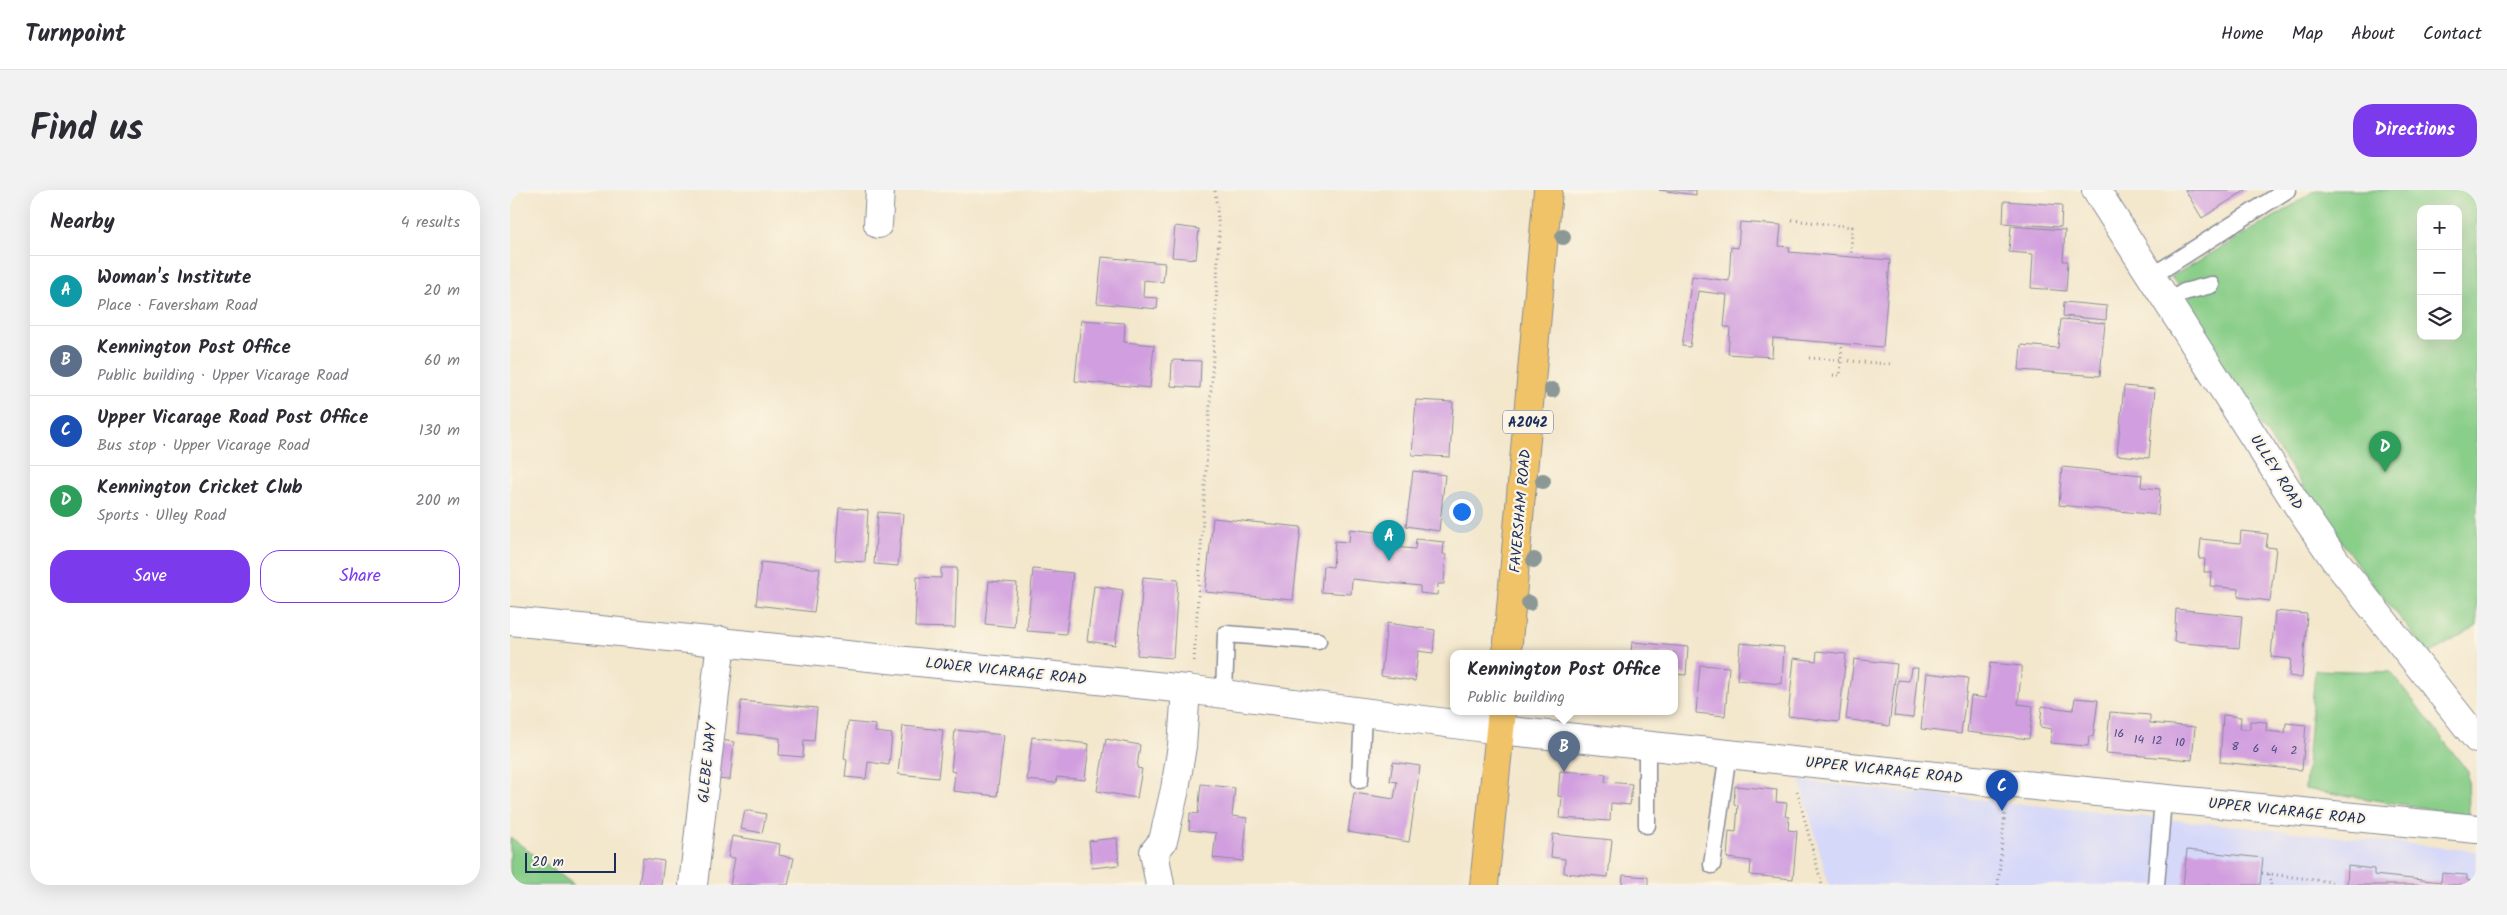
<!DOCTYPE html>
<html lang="en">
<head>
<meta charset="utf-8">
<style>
	body { margin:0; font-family:Kalam,sans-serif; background:#f2f2f3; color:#2b2b33 }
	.controls { position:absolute; right:15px; top:15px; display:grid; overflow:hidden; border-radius:10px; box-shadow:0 5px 20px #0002 }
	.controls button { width:45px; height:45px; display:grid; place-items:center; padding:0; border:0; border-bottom:1px solid #e1e1e2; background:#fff; color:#2b2b33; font:25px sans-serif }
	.scale { position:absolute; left:15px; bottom:12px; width:91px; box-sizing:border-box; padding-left:5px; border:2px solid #1b2f5e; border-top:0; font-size:14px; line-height:18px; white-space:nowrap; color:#1b2f5e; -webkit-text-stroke:4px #fcf5e5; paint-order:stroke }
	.you { position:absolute; left:951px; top:321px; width:18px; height:18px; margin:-12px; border:4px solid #fff; border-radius:50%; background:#1a73e8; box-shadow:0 0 0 8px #1a73e833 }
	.badge { display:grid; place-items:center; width:32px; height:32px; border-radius:50%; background:#7c3aed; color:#fff; font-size:16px; font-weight:700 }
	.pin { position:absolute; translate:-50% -41px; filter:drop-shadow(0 1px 2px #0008) }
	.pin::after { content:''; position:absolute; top:26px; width:18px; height:15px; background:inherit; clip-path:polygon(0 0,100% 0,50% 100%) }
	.popup { position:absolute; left:940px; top:460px; width:228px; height:65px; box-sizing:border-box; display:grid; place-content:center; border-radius:10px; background:#fff; filter:drop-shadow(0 1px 4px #0005); font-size:16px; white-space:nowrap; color:#7c7c81 }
	.popup b { font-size:19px; color:#2b2b33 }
	.popup::after { content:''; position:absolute; left:50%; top:100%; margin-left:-10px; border:10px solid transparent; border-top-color:#fff }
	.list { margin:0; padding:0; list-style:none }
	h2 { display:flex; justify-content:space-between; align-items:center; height:65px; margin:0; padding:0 20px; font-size:21px }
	h2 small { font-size:16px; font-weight:400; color:#7c7c81 }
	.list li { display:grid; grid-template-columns:32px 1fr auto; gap:15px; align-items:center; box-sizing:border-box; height:70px; padding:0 20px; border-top:1px solid #e1e1e2 }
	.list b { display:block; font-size:19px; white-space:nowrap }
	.list p { margin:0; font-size:16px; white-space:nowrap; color:#7c7c81 }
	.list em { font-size:16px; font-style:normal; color:#7c7c81 }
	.actions { display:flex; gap:10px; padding:15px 20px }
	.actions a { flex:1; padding:11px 0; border:1px solid #7c3aed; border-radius:20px; text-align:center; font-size:18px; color:#7c3aed }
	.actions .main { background:#7c3aed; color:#fff }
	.icon { flex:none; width:28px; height:28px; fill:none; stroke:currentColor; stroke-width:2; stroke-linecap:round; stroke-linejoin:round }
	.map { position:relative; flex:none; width:1967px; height:695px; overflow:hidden; border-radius:20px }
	header { display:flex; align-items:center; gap:30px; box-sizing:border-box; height:70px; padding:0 25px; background:#fff; border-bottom:1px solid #e1e1e2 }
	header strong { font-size:24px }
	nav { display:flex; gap:28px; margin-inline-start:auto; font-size:18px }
	.intro { display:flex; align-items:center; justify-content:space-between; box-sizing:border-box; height:120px; padding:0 30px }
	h1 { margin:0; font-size:35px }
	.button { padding:12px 22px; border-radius:20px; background:#7c3aed; color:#fff; font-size:18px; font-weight:700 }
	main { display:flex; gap:30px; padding:0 30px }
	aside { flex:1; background:#fff; border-radius:20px; box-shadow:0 5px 20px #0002 }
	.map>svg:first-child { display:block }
	.built { fill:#d6d8f9 }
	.green { fill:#89ce89; stroke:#527e74; fill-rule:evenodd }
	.building { fill:#d19fdf }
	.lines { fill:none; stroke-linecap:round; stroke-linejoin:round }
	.lane-casing { stroke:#878b95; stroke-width:19 }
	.street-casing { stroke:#878b95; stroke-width:30 }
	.primary-casing { stroke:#878b95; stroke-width:30 }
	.path { stroke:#878b95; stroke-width:3; stroke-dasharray:1 4; stroke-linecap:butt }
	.lane { stroke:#fff; stroke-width:16 }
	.street { stroke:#fff; stroke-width:28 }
	.primary { stroke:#f0c369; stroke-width:28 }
	.tree { fill:#8b9896 }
	.labels { text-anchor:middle; stroke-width:4.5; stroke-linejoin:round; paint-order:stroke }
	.number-label { font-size:12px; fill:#484b7e }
	.shield { fill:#fcf5e5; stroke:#5e6a86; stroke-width:1 }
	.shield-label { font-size:14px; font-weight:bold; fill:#1b2f5e }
	.street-label { font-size:15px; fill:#1b2f5e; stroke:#fcf5e5 }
</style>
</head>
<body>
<header>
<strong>Turnpoint</strong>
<nav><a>Home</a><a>Map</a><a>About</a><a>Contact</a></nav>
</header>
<div class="intro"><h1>Find us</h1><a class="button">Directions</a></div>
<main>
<aside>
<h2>Nearby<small>4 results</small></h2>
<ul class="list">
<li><span class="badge" style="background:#0f9aa8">A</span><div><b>Woman's Institute</b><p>Place · Faversham Road</p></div><em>20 m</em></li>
<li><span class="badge" style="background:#5c6f8a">B</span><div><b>Kennington Post Office</b><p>Public building · Upper Vicarage Road</p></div><em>60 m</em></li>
<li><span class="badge" style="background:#1a4fb4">C</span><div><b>Upper Vicarage Road Post Office</b><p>Bus stop · Upper Vicarage Road</p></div><em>130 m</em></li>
<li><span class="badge" style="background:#2e9e5b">D</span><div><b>Kennington Cricket Club</b><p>Sports · Ulley Road</p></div><em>200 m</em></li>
</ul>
<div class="actions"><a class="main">Save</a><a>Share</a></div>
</aside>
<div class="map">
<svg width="1967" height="695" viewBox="0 0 1967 695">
	<rect width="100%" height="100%" fill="#fcf5e5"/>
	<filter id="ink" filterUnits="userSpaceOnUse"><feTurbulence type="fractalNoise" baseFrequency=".02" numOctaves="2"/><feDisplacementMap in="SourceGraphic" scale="10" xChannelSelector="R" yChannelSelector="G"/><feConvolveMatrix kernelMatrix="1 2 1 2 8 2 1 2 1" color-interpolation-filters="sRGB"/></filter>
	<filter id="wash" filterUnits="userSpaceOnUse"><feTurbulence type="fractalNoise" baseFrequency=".0096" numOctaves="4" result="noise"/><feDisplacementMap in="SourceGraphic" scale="20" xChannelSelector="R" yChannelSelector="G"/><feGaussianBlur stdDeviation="1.12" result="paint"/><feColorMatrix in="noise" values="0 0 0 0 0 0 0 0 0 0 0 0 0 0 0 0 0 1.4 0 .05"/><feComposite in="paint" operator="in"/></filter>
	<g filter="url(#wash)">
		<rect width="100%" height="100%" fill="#f3e7cc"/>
		<polygon class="built" points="1290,591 1967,661 1967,695 1319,695"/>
		<g class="green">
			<path d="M 1805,0 L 1967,0 L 1967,436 L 1919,464 L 1847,374 L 1719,189 L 1677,119 L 1674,102 L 1661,87 L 1774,21 ZM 1911,19 L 1948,19 L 1948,146 L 1911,146 Z"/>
			<polygon points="1805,480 1881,482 1958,582 1959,625 1795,599"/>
			<polygon points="0,647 64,695 0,695"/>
		</g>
		<g id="blocks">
			<g class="building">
				<polygon points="1149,0 1186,0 1186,5"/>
				<polygon points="1675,0 1736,0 1692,28"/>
				<polygon points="1494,11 1552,15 1551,37 1493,33"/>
				<polygon points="1230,32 1271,35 1269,56 1280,57 1279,62 1380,70 1373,157 1263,148 1262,167 1218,164 1220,137 1214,137 1217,105 1188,101 1180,157 1172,156 1182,86 1219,91 1221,57 1228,58"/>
				<polygon points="665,36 689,39 686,69 662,67"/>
				<polygon points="1501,36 1555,40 1553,71 1558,71 1556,101 1521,98 1523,64 1499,62"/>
				<polygon points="592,67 655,73 653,92 634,90 633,107 648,108 647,119 587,113"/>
				<polygon points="1554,112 1597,116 1596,130 1553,126"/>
				<polygon points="1551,129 1595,133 1590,186 1509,180 1511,155 1548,158"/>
				<polygon points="571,130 615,133 614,152 644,155 640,198 565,191"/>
				<polygon points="662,170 691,171 690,198 661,196"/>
				<polygon points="1614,196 1645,199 1639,268 1607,265"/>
				<polygon points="906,210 943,212 940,267 902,265"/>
				<polygon points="1552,277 1632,285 1631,297 1650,299 1648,325 1549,315"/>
				<polygon points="903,281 935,285 929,341 896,336"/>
				<polygon points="329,318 358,320 355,372 325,370"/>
				<polygon points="368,322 393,324 388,376 364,374"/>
				<polygon points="703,328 791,337 783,410 695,402"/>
				<polygon points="840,339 874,343 873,356 905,359 906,349 934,352 933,364 936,365 934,394 928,394 927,405 910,403 910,396 842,389 841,404 811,402 813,376 823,377 825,351 839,352"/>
				<polygon points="1731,341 1758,344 1756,357 1766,358 1760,411 1728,407 1729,399 1700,396 1701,382 1694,382 1695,369 1689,369 1691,349 1730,353"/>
				<polygon points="251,372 310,379 304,422 246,415"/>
				<polygon points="431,378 447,378 445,438 405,437 407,387 431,388"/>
				<polygon points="523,379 563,383 556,444 517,441"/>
				<polygon points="633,387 668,390 663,468 627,465"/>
				<polygon points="479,391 507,393 504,437 475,434"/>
				<polygon points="584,396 613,400 605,455 577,451"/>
				<polygon points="1666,419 1732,426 1729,458 1664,452"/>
				<polygon points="1765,421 1797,424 1792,488 1779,486 1781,469 1761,467"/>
				<polygon points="877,433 925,440 923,463 908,461 905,491 871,486"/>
				<polygon points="1122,452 1178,457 1176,485 1164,484 1164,463 1121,463"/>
				<polygon points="1230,453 1274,457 1272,494 1227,490"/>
				<polygon points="1307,461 1336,464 1329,532 1278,526 1284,468 1306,471"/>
				<polygon points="1344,469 1387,474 1379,536 1336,529"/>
				<polygon points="1480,473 1512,476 1508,514 1523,516 1519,549 1457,542 1461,506 1476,508"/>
				<polygon points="1190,475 1219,477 1215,526 1186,523"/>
				<polygon points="1401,478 1408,478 1403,528 1384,526 1388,490 1399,491"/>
				<polygon points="1417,483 1458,488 1451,544 1411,539"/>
				<polygon points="1565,508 1588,510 1583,547 1579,546 1578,556 1540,553 1542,539 1530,537 1532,516 1563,520"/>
				<polygon points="231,511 307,518 304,551 294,550 293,567 269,565 270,548 228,543"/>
				<polygon points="1600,522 1640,525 1640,533 1685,537 1682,570 1596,563"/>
				<polygon points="1713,525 1731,527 1730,539 1740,539 1740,531 1757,532 1756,541 1775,543 1776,533 1796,535 1792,580 1710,572"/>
				<polygon points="338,532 366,535 365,542 382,544 379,575 358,572 356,589 335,587 337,570 334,569"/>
				<polygon points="393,536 433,540 428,588 388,584"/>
				<polygon points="445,540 494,545 487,606 443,601 445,582 441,581"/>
				<polygon points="522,547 579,554 575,590 547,587 546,593 517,590"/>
				<polygon points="596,549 630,555 627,578 632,579 627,608 587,601"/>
				<polygon points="210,550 224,552 220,590 205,589"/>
				<polygon points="883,572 910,576 899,652 838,642 844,603 884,609 887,592 880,591"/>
				<polygon points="1050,581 1096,584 1095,592 1122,594 1120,615 1101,613 1100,631 1050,628 1052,607 1048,606"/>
				<polygon points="691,594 725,598 722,626 737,628 733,671 703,668 706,643 679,640 680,623 688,624"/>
				<polygon points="1225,596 1267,600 1266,612 1277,613 1275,626 1279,627 1278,640 1287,641 1283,689 1240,685 1241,671 1217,668 1219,641 1226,642 1228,615 1224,614"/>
				<polygon points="235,620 256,624 252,643 231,639"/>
				<polygon points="1043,644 1102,650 1098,687 1054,683 1055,669 1041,667"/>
				<polygon points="222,646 270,654 269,665 284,668 278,695 220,695 225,668 218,667"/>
				<polygon points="607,648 609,675 582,678 579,651"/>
				<polygon points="1677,660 1753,668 1750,695 1673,695"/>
				<polygon points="133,668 154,671 151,695 129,695"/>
				<polygon points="1838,676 1864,679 1864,685 1931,692 1932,683 1957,685 1957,690 1967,691 1967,695 1837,695"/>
				<polygon points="1113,685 1138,687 1138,695 1112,695"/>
			</g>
		</g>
	</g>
	<g filter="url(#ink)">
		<use href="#blocks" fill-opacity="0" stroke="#878b95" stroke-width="1"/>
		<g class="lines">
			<defs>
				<g id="lane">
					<polyline points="1642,86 1777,0"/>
					<polyline points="1658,112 1674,102 1701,95"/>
					<polyline points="714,505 716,444 808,451"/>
					<polyline points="1137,555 1137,635"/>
					<polyline points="850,590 853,522"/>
					<polyline points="1202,675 1218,563"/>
					<polyline points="1646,695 1653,609"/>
				</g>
				<g id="street">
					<polyline points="1586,0 1788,316 1825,370 1967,549"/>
					<polyline points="368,34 370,0"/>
					<polyline points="0,431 676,499 990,540 1473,591 1967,639"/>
					<polyline points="183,695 211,451"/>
					<polyline points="650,695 644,662 653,651 665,599 672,556 676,499"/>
				</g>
				<g id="primary">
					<polyline points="997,463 1038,0"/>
					<polyline points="974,695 992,521"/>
				</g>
			</defs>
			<use href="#lane" class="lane-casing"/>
			<use href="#street" class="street-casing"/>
			<use href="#primary" class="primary-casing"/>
			<g class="path">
				<polyline points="1282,30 1342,37 1341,66"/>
				<polyline points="1299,168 1380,174"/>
				<polyline points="1323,185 1330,186 1332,154"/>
				<polyline points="684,471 706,119 709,39 705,0"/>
				<polyline points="1287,601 1312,695"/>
				<polyline points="1752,683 1822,692"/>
				<polyline points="1759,684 1761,695"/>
				<polyline points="1488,695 1495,622"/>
			</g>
			<use href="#lane" class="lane"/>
			<use href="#street" class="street"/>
			<use href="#primary" class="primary"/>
		</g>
		<g class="tree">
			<circle cx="1053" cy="47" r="8"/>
			<circle cx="1042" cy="200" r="8"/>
			<circle cx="1033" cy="291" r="8"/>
			<circle cx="1024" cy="370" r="8"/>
			<circle cx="1019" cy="413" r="8"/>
		</g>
	</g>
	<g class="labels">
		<g class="number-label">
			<text x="1609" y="547">16</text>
			<text x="1629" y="553">14</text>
			<text x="1647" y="554">12</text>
			<text x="1670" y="556">10</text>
			<text x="1725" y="560">8</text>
			<text x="1746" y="562">6</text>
			<text x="1764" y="563">4</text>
			<text x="1784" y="564">2</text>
		</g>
		<rect class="shield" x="993" y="220.5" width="50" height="23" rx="4"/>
		<g class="shield-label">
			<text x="1018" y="237">A2042</text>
		</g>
		<g class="street-label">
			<text transform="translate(1767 282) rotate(58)" y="5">ULLEY ROAD</text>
			<text transform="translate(1010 321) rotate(-85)" y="5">FAVERSHAM ROAD</text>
			<text transform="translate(496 481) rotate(6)" y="5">LOWER VICARAGE ROAD</text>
			<text transform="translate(197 573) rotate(-84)" y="5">GLEBE WAY</text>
			<text transform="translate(1374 580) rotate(6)" y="5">UPPER VICARAGE ROAD</text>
			<text transform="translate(1777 621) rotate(6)" y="5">UPPER VICARAGE ROAD</text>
		</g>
	</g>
</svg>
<div class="controls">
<button>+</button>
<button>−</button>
<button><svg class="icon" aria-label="layers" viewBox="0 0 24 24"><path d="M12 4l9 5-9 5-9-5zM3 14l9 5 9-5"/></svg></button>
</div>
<div class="scale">20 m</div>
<div class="you"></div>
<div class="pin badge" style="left:879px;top:371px;background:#0f9aa8">A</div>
<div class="pin badge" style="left:1054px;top:582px;background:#5c6f8a">B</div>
<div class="popup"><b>Kennington Post Office</b>Public building</div>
<div class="pin badge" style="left:1492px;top:621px;background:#1a4fb4">C</div>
<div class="pin badge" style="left:1875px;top:282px;background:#2e9e5b">D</div>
</div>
</main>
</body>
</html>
